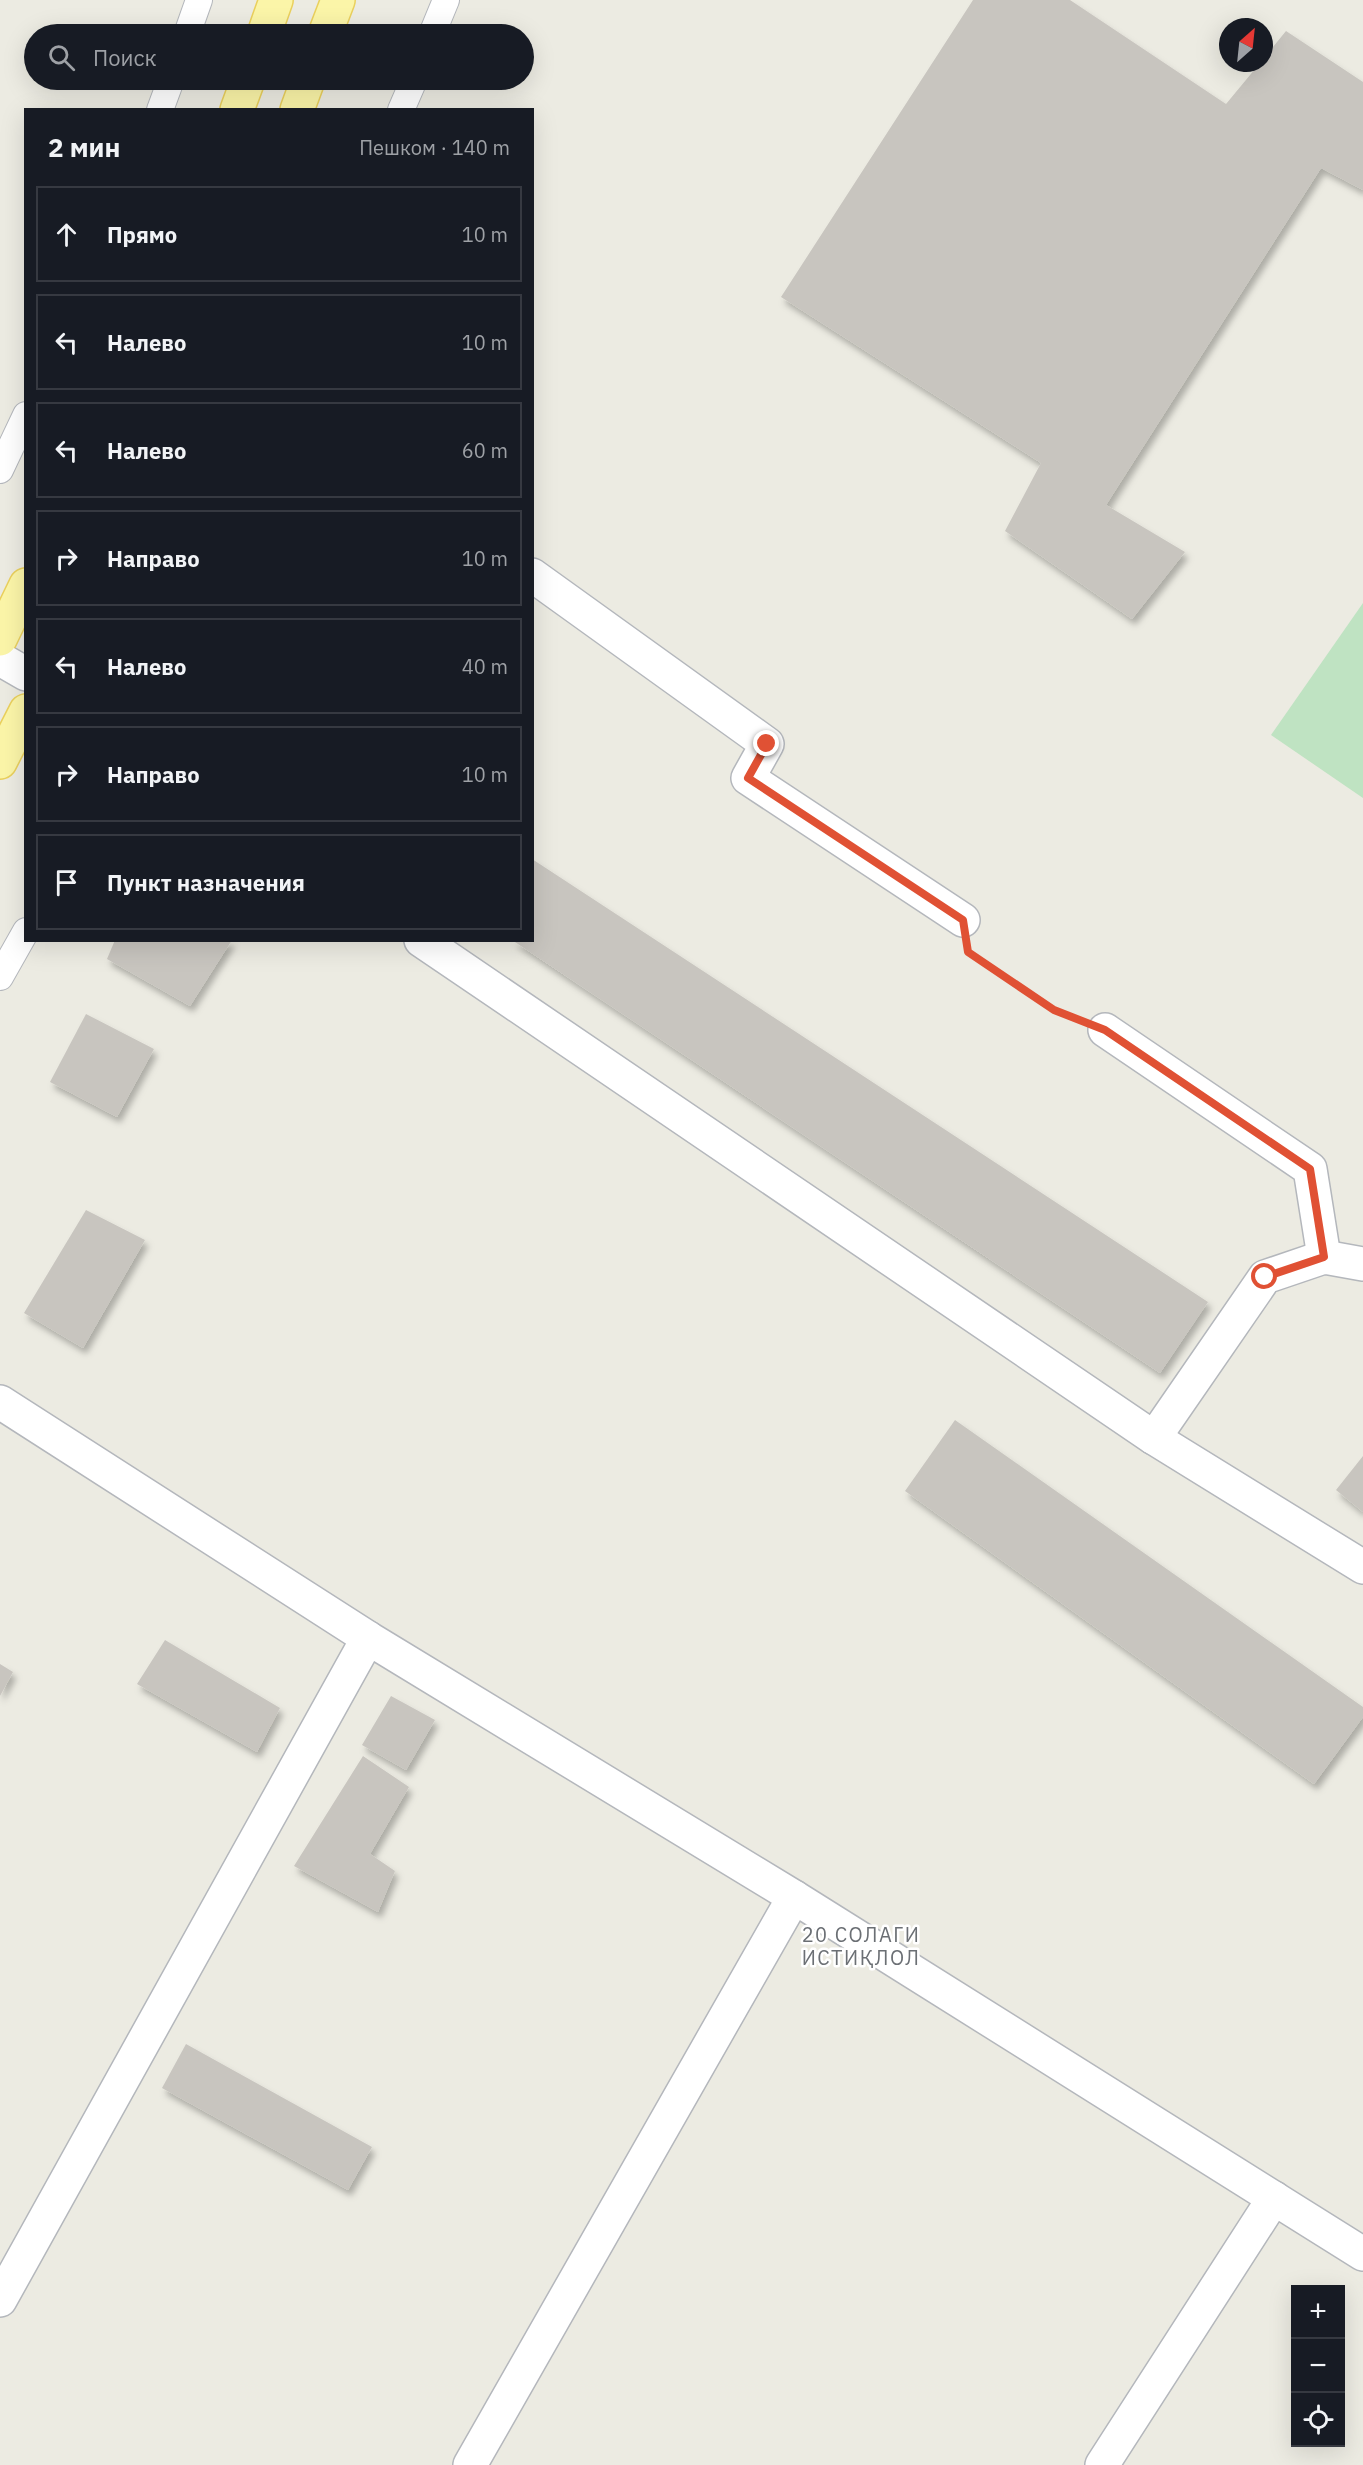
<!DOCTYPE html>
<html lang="ru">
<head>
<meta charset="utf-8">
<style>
	body { margin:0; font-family:"IBM Plex Sans",sans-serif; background:#20242c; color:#f1f3f6 }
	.controls { position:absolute; right:18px; bottom:18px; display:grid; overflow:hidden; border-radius:0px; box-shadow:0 6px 24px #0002 }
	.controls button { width:54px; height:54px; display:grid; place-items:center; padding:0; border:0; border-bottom:2px solid #363941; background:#171b24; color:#f1f3f6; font:30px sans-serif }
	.compass { position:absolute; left:1219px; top:18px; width:54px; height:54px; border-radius:50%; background:#171b24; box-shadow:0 6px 24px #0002; rotate:27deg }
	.stop { position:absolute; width:18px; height:18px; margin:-14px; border:4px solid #e05134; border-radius:50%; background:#fff }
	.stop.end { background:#e05134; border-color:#fff; box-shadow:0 2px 6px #0008 }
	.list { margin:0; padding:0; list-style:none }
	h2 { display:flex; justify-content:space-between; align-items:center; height:78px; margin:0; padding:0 24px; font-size:26px }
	h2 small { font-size:20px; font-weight:400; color:#9ea1a6 }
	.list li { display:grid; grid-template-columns:39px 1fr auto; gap:18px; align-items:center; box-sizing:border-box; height:96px; margin:0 12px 12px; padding:0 12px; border:2px solid #363941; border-radius:0px }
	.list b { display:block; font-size:22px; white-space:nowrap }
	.list em { font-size:20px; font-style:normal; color:#9ea1a6 }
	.icon { flex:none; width:33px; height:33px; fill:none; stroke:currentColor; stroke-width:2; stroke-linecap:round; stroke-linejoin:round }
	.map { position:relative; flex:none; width:1363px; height:2465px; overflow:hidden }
	.search { position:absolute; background:#171b24; box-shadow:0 6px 24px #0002; left:24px; top:24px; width:510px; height:66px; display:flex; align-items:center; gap:15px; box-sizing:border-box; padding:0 21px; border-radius:33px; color:#9ea1a6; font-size:22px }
	.panel { position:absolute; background:#171b24; box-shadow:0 6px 24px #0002; left:24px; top:108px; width:510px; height:834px; border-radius:0px }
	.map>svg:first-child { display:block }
	.green { fill:#bfe3c2 }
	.building { fill:#c8c5bf; filter:url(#shadow) }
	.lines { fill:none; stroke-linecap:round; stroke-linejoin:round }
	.lane-casing { stroke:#b4b7bc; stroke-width:28 }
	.street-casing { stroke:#b4b7bc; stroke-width:36 }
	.primary-casing { stroke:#ead05d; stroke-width:36 }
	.path { stroke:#99c3a9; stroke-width:4; stroke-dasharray:6 3; stroke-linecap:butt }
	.lane { stroke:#fff; stroke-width:26 }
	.street { stroke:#fff; stroke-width:33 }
	.primary { stroke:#fbf5a8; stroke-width:33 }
	.route { stroke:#e05134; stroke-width:8 }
	.labels { text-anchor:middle; stroke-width:5; stroke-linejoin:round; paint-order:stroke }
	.neighbourhood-label { font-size:20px; letter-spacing:1.5px; fill:#6b6f74; stroke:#fff }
</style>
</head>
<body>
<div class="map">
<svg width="1363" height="2465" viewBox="0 0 1363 2465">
	<defs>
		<filter id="shadow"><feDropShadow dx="3.5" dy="6" stdDeviation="3" flood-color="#0004"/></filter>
	</defs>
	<rect width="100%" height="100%" fill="#ecebe2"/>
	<polygon class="green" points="1363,603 1363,798 1271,735"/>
	<g class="building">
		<polygon points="973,0 1070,0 1226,104 1260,63 1264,63 1264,58 1286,31 1363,82 1363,190 1321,168 1106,505 1185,552 1132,619 1005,531 1041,463 781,297"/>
		<polygon points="532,859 1208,1302 1160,1373 512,940 532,940"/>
		<polygon points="115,940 232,940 190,1006 107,959"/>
		<polygon points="86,1014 154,1049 117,1117 50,1082"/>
		<polygon points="86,1210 145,1240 83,1348 24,1313"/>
		<polygon points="955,1420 1363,1707 1363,1717 1314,1784 905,1491"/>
		<polygon points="1363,1456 1363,1512 1336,1490"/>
		<polygon points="165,1640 280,1708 257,1752 137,1684"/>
		<polygon points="0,1664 13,1672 0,1696"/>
		<polygon points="391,1696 435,1720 406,1770 362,1745"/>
		<polygon points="363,1756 409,1787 370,1854 395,1871 378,1912 294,1866"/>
		<polygon points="186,2044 372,2147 348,2190 162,2088"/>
	</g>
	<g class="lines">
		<defs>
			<g id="lane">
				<polyline points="187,34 199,0"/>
				<polyline points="432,34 446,0"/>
				<polyline points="160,110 171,80"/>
				<polyline points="401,110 414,80"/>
				<polyline points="0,470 26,415"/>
				<polyline points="0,977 26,931"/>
			</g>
			<g id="street">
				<polyline points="532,575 767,744 748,778 963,920"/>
				<polyline points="0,659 26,674"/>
				<polyline points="421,940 1154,1438 1363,1567"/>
				<polyline points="1105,1030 1310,1169 1324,1257"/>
				<polyline points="0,1402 368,1638 794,1897 1363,2254"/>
				<polyline points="1154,1438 1265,1277 1324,1257 1363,1264"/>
				<polyline points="0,2300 368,1638"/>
				<polyline points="470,2465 794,1897"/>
				<polyline points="1102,2465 1274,2198"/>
			</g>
			<g id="primary">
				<polyline points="264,34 276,0"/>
				<polyline points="325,34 338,0"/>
				<polyline points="237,110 248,80"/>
				<polyline points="297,110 308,80"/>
				<polyline points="0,639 26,585"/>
				<polyline points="0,762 26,711"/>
			</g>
		</defs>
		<use href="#lane" class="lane-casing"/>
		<use href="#street" class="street-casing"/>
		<use href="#primary" class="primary-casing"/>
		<polyline class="path" points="975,956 1054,1010 1069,1016"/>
		<use href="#lane" class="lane"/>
		<use href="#street" class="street"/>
		<use href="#primary" class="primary"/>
	</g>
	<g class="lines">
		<polyline class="route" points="767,744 748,778 963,920 968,952 1054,1010 1105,1030 1310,1169 1324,1257 1265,1277"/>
	</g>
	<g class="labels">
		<g class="neighbourhood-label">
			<text x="861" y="1942">20 СОЛАГИ<tspan x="861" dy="23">ИСТИҚЛОЛ</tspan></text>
		</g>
	</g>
</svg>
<div class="controls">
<button>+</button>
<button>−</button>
<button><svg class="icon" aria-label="locate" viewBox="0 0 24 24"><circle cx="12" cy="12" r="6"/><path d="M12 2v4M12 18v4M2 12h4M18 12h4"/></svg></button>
</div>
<svg class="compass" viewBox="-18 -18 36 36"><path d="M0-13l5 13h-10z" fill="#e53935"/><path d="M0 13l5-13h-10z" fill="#9ea1a6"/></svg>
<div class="stop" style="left:1265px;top:1277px"></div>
<div class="stop end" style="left:767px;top:744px"></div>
<div class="search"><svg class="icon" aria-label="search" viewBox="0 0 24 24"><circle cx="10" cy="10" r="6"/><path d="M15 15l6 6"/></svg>Поиск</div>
<section class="panel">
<h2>2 мин<small>Пешком · 140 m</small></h2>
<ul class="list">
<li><svg class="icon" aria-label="ahead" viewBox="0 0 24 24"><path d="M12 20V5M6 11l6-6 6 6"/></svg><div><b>Прямо</b></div><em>10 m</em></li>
<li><svg class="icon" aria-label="left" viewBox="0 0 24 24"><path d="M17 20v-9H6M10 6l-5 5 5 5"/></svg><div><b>Налево</b></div><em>10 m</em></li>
<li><svg class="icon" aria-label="left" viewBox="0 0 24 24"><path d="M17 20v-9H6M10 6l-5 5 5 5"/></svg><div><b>Налево</b></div><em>60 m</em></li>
<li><svg class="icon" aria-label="right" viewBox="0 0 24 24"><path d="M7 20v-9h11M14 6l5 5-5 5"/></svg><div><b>Направо</b></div><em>10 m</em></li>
<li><svg class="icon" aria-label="left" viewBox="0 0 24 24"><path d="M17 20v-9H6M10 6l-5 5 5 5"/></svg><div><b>Налево</b></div><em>40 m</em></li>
<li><svg class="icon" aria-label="right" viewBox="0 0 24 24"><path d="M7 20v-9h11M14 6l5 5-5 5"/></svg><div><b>Направо</b></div><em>10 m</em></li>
<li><svg class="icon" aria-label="arrive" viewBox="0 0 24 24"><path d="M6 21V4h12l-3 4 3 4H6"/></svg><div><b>Пункт назначения</b></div></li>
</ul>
</section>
</div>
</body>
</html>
